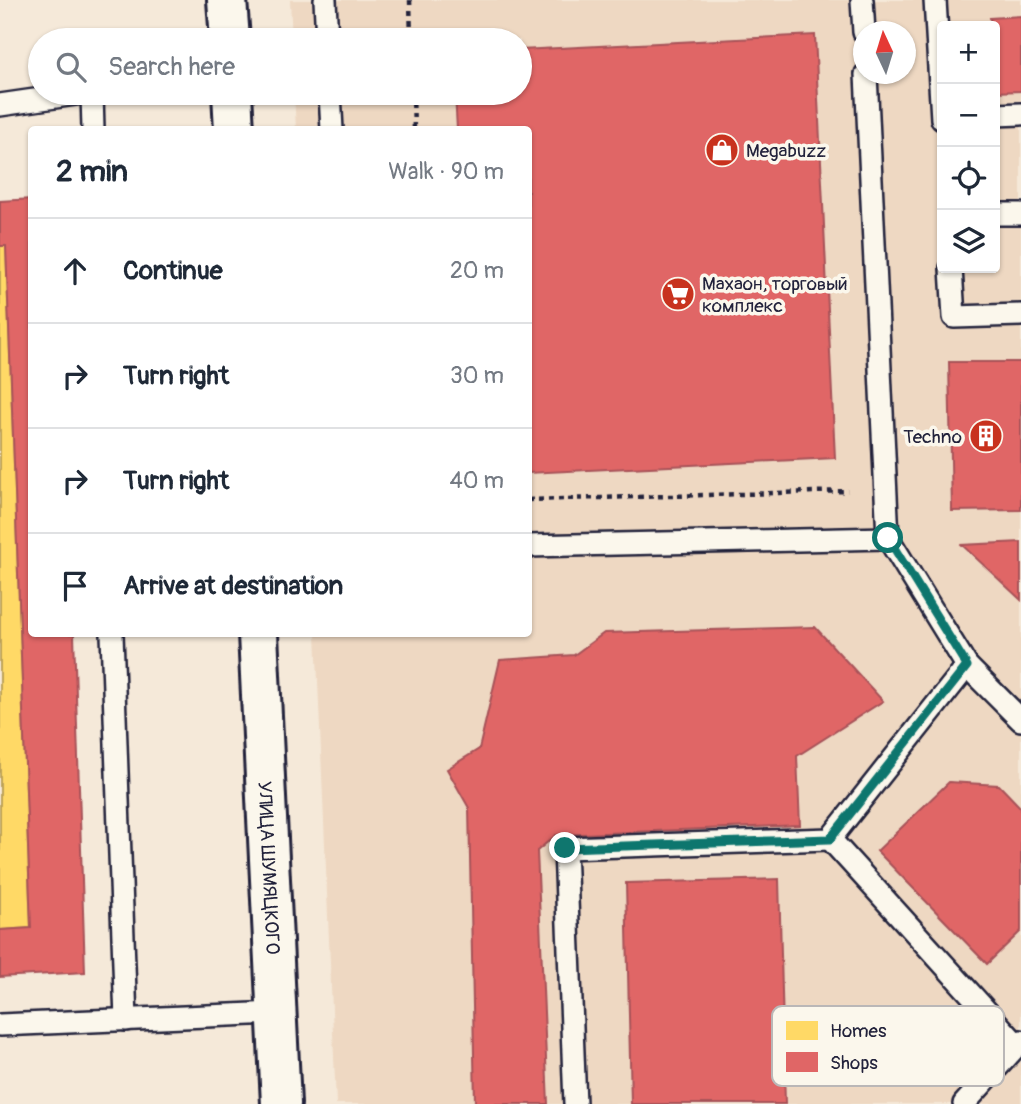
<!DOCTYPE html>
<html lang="en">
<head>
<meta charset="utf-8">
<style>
	body { margin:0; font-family:Pangolin,sans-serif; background:#f2f2f3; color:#1f2937 }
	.controls { position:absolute; right:21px; top:21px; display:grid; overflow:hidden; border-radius:7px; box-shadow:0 2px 5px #0004 }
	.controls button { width:63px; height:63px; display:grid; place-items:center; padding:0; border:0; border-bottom:2px solid #e0e1e3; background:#fff; color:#1f2937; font:35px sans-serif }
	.compass { position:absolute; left:853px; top:21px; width:63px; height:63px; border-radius:50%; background:#fff; box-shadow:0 2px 5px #0004; rotate:356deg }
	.stop { position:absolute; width:21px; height:21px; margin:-16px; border:5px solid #0f766e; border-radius:50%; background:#fff }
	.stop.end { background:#0f766e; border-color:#fff; box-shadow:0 2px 7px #0008 }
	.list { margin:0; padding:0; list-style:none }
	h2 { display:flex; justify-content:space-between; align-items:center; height:91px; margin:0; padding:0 28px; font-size:30px }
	h2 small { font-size:23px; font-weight:400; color:#747a83 }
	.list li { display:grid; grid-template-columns:46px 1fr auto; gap:21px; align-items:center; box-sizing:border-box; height:105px; padding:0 28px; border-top:2px solid #e0e1e3 }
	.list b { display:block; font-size:26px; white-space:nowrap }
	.list em { font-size:23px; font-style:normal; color:#747a83 }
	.icon { flex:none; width:38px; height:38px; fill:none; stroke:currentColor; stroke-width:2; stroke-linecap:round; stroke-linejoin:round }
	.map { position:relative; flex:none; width:1021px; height:1104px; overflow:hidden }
	.search { position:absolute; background:#fff; box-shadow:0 2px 5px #0004; left:28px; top:28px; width:504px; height:77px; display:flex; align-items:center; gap:18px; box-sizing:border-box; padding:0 24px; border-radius:38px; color:#747a83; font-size:26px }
	.panel { position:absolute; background:#fff; box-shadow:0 2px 5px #0004; left:28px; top:126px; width:504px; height:511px; border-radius:7px }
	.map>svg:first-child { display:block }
	.built { fill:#eed8c2; fill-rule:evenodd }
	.homes { fill:#ffd966; stroke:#bda259; stroke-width:2 }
	.shops { fill:#e06666; stroke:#a75259; stroke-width:2 }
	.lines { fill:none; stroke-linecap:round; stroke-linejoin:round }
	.service-casing { stroke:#22223b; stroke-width:26 }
	.tertiary-casing { stroke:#22223b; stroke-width:44 }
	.path { stroke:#22223b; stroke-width:4.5; stroke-dasharray:5 5; stroke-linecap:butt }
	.service { stroke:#fbf7ec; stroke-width:21 }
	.tertiary { stroke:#fbf7ec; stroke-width:38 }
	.route { stroke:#0f766e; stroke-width:9 }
	.labels { text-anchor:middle; stroke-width:7; stroke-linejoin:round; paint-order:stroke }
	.poi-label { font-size:19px; fill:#22223b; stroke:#fbf7ec; text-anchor:start }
	.street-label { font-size:19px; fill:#22223b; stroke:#fbf7ec }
	.key { fill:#fbf7ec; stroke:#bab7b7; stroke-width:2 }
	.key-label { font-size:19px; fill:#22223b }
</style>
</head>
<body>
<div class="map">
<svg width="1021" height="1104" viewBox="0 0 1021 1104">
	<rect width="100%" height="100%" fill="#f5e9d9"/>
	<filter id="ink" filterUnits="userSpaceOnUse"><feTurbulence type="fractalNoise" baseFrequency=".0143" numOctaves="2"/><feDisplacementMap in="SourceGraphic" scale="14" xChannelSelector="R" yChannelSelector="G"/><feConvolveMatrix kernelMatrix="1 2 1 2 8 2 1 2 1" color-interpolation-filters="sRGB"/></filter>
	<g filter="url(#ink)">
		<path class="built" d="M 290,0 L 1021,0 L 1021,1104 L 336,1104 L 316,634 L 528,634 L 528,130 L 296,129 L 294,93 L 520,93 L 520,40 L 292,40 ZM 942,26 L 995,26 L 995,268 L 942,268 ZM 864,32 L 906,32 L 906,74 L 864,74 Z"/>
		<polygon class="homes" points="0,246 6,246 31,928 0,930"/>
		<g class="shops">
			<polygon points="1021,16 1021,91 995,92 995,26 991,26 990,18"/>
			<polygon points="815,35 835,458 528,473 528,130 457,130 455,93 520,93 520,50"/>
			<polygon points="32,199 32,634 74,634 85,972 0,977 0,930 31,928 6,246 0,246 0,201"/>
			<polygon points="949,362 1021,362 1021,510 952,511"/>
			<polygon points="1021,542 1021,600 962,545"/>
			<polygon points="815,627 883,701 797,756 800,825 556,835 537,851 548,1104 475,1104 469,808 447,769 479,749 500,660 574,655 604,633"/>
			<polygon points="949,782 999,785 1021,808 1021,931 987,964 877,851"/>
			<polygon points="779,879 785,1104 631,1104 626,883"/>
		</g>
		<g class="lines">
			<defs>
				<g id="service">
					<polyline points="325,0 327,40"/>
					<polyline points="862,0 864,32"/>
					<polyline points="935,0 942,119"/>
					<polyline points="866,74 888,538"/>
					<polyline points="92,93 93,130"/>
					<polyline points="330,93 332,130"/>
					<polyline points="0,105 83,93"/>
					<polyline points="995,115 1021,114"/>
					<polyline points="995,214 1021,214"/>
					<polyline points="951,268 954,317 1021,315"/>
					<polyline points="528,546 888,538 967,666 1021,720"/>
					<polyline points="112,634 126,1020"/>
					<polyline points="830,839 1017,1045"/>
					<polyline points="0,1025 277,1013"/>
					<polyline points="575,1104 565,848 830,839 967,666"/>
					<polyline points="964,1104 1021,1041"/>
				</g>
				<g id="tertiary">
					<polyline points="227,0 230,40"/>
					<polyline points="232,93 234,130"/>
					<path id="s1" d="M 258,634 L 281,1104"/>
				</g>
			</defs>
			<use href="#service" class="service-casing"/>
			<use href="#tertiary" class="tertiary-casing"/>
			<g class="path">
				<polyline points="410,0 411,40"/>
				<polyline points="413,93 414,130"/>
				<polyline points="528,500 848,491"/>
			</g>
			<use href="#service" class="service"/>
			<use href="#tertiary" class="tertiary"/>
		</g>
	</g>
	<g class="lines" filter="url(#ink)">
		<polyline class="route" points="565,848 830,839 967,666 888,538"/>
	</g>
	<defs>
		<symbol id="shop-disc" viewBox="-11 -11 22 22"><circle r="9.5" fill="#c8321e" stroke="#fbf7ec"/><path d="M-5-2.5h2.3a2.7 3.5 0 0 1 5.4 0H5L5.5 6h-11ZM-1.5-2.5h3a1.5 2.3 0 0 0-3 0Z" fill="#fff"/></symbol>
		<symbol id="supermarket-disc" viewBox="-11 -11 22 22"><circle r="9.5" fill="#c8321e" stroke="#fbf7ec"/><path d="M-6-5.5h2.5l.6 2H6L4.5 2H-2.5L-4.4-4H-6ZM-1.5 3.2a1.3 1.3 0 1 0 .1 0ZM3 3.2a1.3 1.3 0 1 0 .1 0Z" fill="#fff"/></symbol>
		<symbol id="building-disc" viewBox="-11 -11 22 22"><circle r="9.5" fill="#c8321e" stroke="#fbf7ec"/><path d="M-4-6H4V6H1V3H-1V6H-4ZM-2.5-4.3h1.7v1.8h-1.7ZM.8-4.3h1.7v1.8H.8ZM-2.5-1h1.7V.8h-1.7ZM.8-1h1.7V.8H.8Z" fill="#fff"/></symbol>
	</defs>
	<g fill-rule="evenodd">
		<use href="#shop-disc" x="703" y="131" width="38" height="38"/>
		<use href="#supermarket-disc" x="659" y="275" width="38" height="38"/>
		<use href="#building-disc" x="967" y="417" width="38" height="38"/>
	</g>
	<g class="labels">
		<g class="poi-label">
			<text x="746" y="157">Megabuzz</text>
			<text x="702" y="290">Махаон, торговый<tspan x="702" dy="22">комплекс</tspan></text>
			<text x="962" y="443" text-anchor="end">Techno</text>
		</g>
		<g class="street-label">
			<text dy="7" stroke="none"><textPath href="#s1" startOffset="234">УЛИЦА ШУМЯЦКОГО</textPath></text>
		</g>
	</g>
	<rect x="772" y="1006" width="232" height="80" rx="10" class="key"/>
	<rect x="786" y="1021" width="32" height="19" fill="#ffd966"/>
	<rect x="786" y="1052" width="32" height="20" fill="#e06666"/>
	<g class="key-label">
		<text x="830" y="1037">Homes</text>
		<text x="830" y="1069">Shops</text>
	</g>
</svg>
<div class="controls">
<button>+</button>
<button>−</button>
<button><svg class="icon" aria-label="locate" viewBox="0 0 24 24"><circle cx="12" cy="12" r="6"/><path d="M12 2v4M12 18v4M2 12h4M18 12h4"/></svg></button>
<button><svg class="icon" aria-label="layers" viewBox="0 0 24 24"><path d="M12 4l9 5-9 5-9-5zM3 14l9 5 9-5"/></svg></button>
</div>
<svg class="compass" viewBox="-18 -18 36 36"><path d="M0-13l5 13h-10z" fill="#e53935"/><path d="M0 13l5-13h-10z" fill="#747a83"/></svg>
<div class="stop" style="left:888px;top:538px"></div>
<div class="stop end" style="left:565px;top:848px"></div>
<div class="search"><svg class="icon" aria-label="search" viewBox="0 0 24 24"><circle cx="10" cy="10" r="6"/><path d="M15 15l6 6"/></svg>Search here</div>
<section class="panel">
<h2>2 min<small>Walk · 90 m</small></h2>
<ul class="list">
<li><svg class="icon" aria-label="ahead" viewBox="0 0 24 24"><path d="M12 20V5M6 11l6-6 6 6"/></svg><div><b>Continue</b></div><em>20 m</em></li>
<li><svg class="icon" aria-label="right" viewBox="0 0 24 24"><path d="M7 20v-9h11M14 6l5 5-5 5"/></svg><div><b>Turn right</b></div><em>30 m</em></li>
<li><svg class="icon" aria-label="right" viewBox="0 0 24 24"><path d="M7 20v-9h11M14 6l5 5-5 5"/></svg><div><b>Turn right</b></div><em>40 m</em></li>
<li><svg class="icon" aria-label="arrive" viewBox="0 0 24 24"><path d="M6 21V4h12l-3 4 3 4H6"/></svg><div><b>Arrive at destination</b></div></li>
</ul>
</section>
</div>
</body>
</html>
